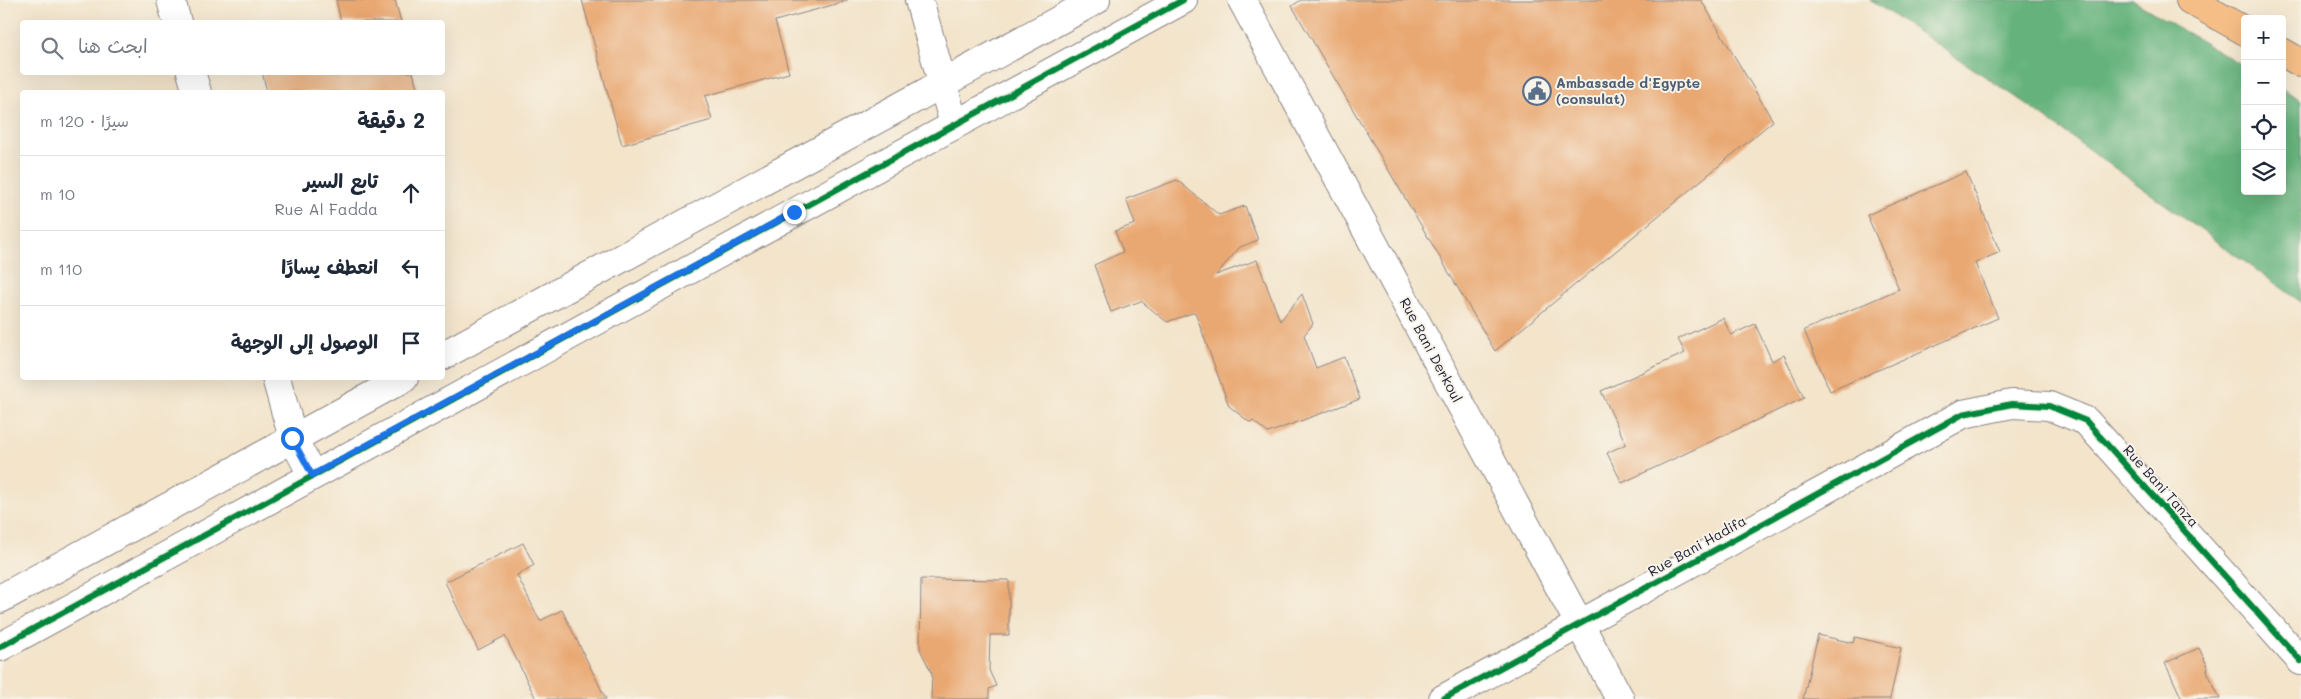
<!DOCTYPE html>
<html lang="ar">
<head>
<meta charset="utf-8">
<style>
	body { margin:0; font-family:Mali,"Playpen Sans Arabic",sans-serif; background:#f2f2f3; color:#1f2937; direction:rtl }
	.controls { position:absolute; right:15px; top:15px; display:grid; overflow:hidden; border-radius:5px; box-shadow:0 5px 20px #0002 }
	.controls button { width:45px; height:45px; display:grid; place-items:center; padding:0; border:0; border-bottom:1px solid #e0e1e3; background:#fff; color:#1f2937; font:25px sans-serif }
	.stop { position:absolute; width:15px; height:15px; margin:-11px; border:4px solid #1a73e8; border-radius:50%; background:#fff }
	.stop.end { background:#1a73e8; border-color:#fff; box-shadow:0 1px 5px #0008 }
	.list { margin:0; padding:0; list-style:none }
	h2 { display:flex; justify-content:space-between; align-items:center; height:65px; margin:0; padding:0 20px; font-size:21px }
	h2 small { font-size:16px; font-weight:400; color:#747a83 }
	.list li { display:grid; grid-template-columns:32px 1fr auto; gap:15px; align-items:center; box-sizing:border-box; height:75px; padding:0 20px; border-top:1px solid #e0e1e3 }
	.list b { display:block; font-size:19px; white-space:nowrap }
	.list p { margin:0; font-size:16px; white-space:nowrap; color:#747a83 }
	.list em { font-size:16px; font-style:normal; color:#747a83 }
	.icon { flex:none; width:28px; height:28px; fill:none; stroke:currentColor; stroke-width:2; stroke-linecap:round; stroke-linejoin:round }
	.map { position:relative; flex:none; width:2301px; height:699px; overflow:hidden; direction:ltr }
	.search { position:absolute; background:#fff; box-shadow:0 5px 20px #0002; left:20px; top:20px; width:425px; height:55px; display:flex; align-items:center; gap:12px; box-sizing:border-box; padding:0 18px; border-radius:5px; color:#747a83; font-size:19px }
	.panel { position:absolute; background:#fff; box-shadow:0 5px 20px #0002; left:20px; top:90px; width:425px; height:290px; border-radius:5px; direction:rtl }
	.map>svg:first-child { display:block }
	.forest { fill:#65b27c; stroke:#446a5c }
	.building { fill:#e9a771 }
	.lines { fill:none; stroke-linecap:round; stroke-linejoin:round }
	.minor-casing { stroke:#8a8382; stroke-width:30 }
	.highway-casing { stroke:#8a8382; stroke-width:30 }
	.minor { stroke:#fff; stroke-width:28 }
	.highway { stroke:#f6be87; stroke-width:28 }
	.cycleway-casing { stroke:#f7f3e8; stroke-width:9 }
	.cycleway { stroke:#00873e; stroke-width:6 }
	.route { stroke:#1a73e8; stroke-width:6 }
	.labels { text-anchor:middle; stroke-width:4; stroke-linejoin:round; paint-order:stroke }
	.service-label { font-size:14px; font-weight:bold; fill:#4e5e75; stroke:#f7f3e8; text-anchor:start }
	.street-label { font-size:14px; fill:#22223b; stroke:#f7f3e8 }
</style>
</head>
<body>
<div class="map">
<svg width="2301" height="699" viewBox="0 0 2301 699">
	<rect width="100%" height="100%" fill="#f7f3e8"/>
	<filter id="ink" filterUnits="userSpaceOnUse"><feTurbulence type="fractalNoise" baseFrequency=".02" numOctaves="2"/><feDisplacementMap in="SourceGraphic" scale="10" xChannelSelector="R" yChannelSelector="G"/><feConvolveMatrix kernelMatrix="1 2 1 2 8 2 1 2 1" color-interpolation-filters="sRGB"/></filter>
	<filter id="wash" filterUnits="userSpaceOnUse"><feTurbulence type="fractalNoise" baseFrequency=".0096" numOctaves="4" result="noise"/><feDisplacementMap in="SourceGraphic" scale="20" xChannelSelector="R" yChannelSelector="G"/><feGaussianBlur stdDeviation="1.12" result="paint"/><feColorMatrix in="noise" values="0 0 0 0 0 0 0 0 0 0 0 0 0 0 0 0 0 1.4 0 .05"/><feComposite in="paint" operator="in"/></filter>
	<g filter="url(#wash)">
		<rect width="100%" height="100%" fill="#f3e4ca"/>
		<polygon class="forest" points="1870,0 2132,0 2245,67 2245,191 2282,191 2282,89 2301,100 2301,302 2016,97"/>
		<g id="blocks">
			<g class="building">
				<polygon points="336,0 395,0 401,22 341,22"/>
				<polygon points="582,0 847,0 847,1 775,21 789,73 705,96 712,120 622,145"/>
				<polygon points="1301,0 1701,0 1773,121 1495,351 1292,6"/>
				<polygon points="262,72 413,72 418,92 267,92"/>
				<polygon points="1966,172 2000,252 1975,263 1998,318 1830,391 1804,330 1899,289 1867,215"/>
				<polygon points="1177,180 1219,215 1245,206 1258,240 1240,247 1216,275 1257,260 1280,321 1302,294 1313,324 1304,335 1316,368 1344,357 1360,399 1268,433 1253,421 1249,422 1229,406 1195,312 1167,322 1141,301 1111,312 1094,265 1123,252 1115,231 1135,224 1126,199"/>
				<polygon points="1723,318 1731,335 1755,324 1772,361 1784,355 1804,398 1622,483 1607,453 1626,444 1601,391 1685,353 1678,339"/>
				<polygon points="523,543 534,565 517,575 540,621 562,610 606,699 536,699 505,636 478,650 445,582"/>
				<polygon points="921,579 1009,580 1009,635 990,635 989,670 996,686 989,689 989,699 931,699 932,674 920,649"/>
				<polygon points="1818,635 1853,643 1855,637 1901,648 1890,699 1803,699"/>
				<polygon points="2199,648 2208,667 2207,671 2220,699 2182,699 2165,663"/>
			</g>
		</g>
	</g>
	<g filter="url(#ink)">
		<use href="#blocks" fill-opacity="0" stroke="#8a8382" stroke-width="1"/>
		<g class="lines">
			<defs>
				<g id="minor">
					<polyline points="171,0 177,22"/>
					<polyline points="919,0 954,124"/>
					<polyline points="1242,0 1620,699"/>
					<polyline points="191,72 197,92"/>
					<polyline points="442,356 1096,0"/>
					<polyline points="276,378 293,438 312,475"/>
					<polyline points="0,599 404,378"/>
					<polyline points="0,647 1183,0"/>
					<polyline points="1443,699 1963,414 2012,404 2049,406 2086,421 2301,661"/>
				</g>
				<g id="highway">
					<polyline points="2190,0 2245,31"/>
					<polyline points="2282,52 2301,63"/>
				</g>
			</defs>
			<use href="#minor" class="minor-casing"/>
			<use href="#highway" class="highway-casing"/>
			<use href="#minor" class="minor"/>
			<use href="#highway" class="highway"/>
			<defs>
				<g id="cycleway">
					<polyline points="0,647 1183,0"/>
					<polyline points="1443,699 1963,414 2012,404 2049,406 2086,421 2301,661"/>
				</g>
			</defs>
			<use href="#cycleway" class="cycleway-casing"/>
			<use href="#cycleway" class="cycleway"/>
		</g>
	</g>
	<g class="lines" filter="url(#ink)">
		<polyline class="route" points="292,438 312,475 794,212"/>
	</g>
	<defs>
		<symbol id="civic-ring" viewBox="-11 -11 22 22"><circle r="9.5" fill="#f7f3e8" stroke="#5c6f8a" stroke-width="1.5"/><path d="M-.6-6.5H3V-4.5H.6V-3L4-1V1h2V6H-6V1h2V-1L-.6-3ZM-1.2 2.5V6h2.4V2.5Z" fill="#5c6f8a"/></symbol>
	</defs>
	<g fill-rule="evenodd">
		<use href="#civic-ring" x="1521" y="75" width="32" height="32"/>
	</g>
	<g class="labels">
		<g class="service-label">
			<text x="1556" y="88">Ambassade d'Egypte<tspan x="1556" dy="16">(consulat)</tspan></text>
		</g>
		<g class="street-label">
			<text transform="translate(1431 350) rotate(62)" y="5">Rue Bani Derkoul</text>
			<text transform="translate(2161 486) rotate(48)" y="5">Rue Bani Tanza</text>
			<text transform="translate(1697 546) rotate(-29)" y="5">Rue Bani Hadifa</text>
		</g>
	</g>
</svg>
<div class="controls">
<button>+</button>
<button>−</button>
<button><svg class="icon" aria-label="locate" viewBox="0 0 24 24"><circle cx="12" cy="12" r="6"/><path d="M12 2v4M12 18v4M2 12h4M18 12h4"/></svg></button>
<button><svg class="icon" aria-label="layers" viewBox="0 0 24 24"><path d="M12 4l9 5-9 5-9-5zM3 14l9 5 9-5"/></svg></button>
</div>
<div class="stop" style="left:292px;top:438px"></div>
<div class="stop end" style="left:794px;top:212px"></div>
<div class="search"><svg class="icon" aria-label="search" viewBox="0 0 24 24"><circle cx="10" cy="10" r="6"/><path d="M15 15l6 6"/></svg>ابحث هنا</div>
<section class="panel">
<h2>2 دقيقة<small>سيرًا · 120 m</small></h2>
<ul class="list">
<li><svg class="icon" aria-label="ahead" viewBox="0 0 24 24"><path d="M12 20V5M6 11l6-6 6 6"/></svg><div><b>تابع السير</b><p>Rue Al Fadda</p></div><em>10 m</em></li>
<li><svg class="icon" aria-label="left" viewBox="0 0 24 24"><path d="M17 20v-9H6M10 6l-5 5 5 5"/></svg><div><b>انعطف يسارًا</b></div><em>110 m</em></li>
<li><svg class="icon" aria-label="arrive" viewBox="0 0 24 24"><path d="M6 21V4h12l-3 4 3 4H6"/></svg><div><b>الوصول إلى الوجهة</b></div></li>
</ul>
</section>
</div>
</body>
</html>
